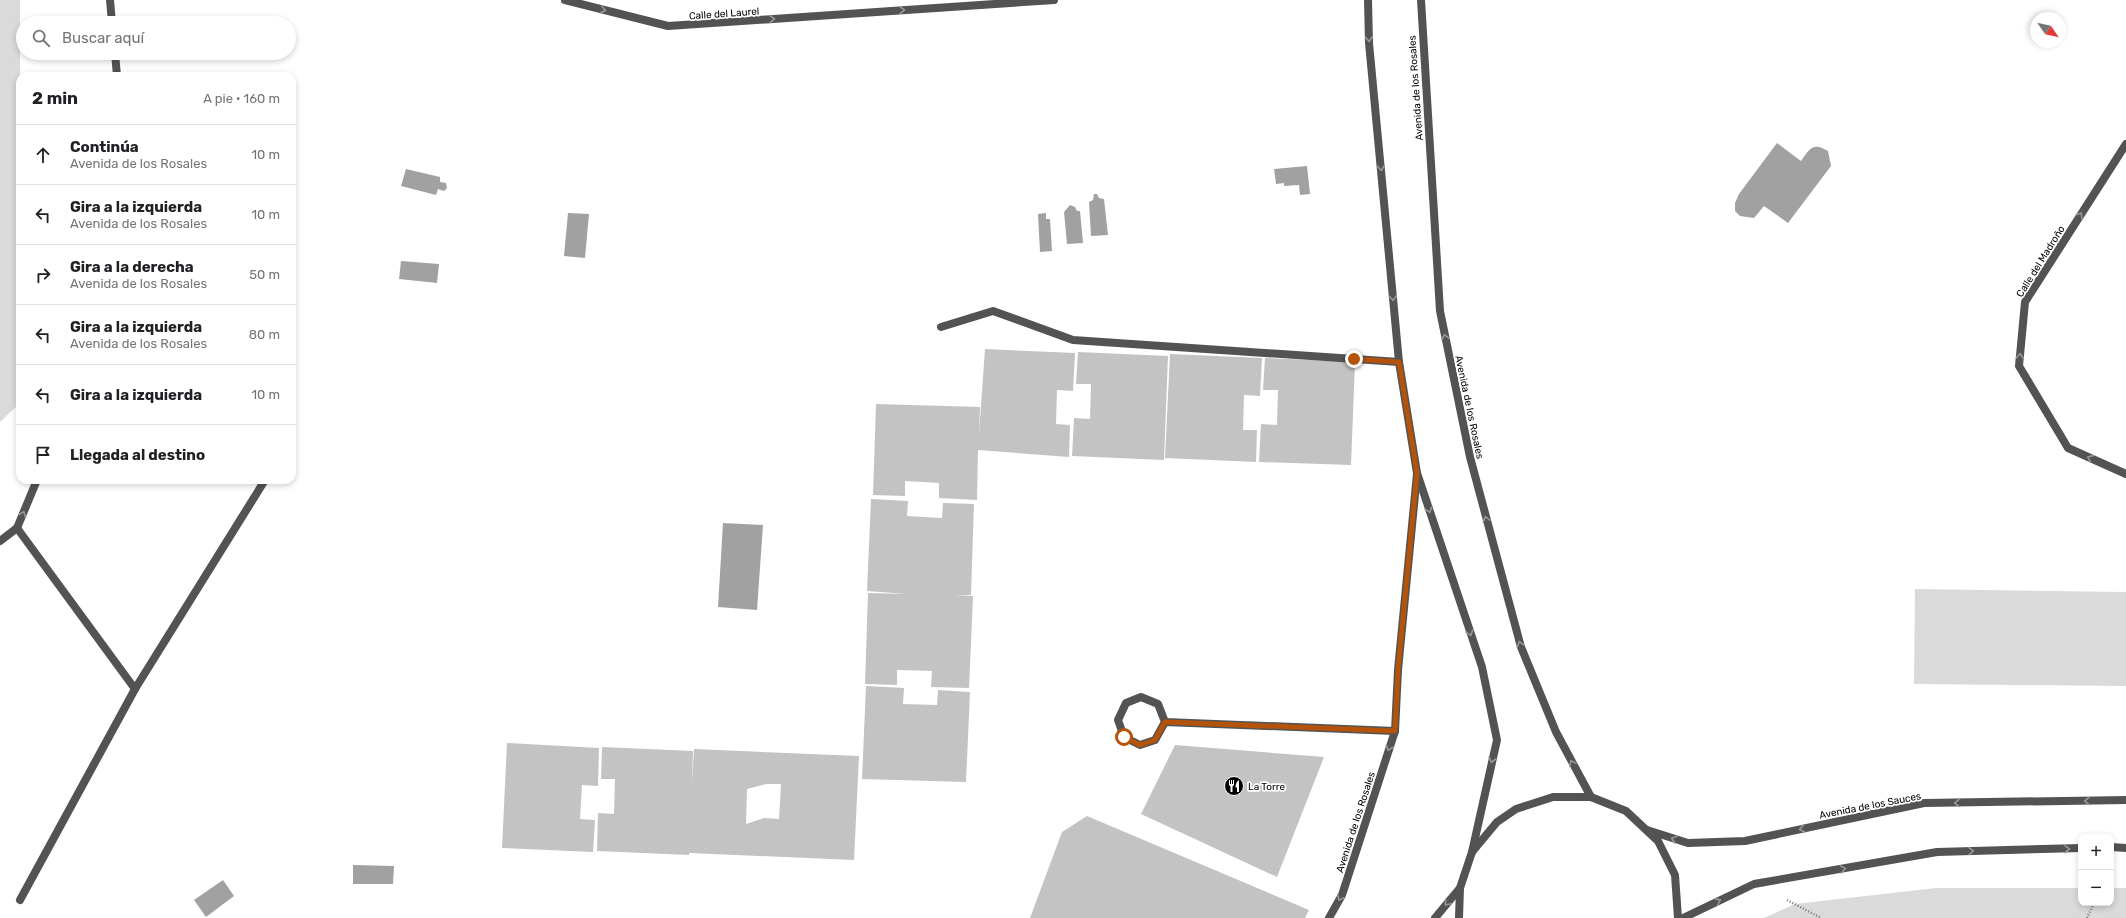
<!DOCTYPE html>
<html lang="es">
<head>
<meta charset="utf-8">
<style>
	body { margin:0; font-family:Rubik,sans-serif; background:#f2f2f2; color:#202124 }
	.controls { position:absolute; right:12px; bottom:12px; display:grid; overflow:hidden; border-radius:8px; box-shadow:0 2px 6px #0003 }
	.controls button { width:36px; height:36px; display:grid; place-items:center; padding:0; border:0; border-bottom:1px solid #e0e0e0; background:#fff; color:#202124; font:20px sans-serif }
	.compass { position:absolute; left:2030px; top:12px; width:36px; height:36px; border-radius:50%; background:#fff; box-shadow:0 2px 6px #0003; rotate:124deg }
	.stop { position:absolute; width:12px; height:12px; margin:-9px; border:3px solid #b45309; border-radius:50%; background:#fff }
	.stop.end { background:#b45309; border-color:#fff; box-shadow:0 1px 4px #0008 }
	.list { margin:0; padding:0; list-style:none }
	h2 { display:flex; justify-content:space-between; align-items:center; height:52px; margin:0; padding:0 16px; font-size:17px }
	h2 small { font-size:13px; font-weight:400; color:#757577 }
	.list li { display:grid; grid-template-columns:26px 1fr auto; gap:12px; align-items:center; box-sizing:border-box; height:60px; padding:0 16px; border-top:1px solid #e0e0e0 }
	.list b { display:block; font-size:15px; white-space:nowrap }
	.list p { margin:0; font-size:13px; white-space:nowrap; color:#757577 }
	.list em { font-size:13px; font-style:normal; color:#757577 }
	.icon { flex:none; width:22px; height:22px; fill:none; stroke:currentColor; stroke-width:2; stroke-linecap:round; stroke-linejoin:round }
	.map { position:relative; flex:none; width:2126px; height:918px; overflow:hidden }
	.search { position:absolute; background:#fff; box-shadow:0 2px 6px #0003; left:16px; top:16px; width:280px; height:44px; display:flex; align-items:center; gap:10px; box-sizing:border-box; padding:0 14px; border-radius:22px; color:#757577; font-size:15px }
	.panel { position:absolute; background:#fff; box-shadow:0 2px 6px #0003; left:16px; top:72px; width:280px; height:412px; border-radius:12px }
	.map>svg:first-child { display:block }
	.green { fill:#dadada }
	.water { fill:#a1a1a1 }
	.building { fill:#c3c3c3; fill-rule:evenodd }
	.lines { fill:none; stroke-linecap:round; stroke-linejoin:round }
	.path { stroke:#757575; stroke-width:2.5; stroke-dasharray:1 2; stroke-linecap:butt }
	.service { stroke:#535353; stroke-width:8 }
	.minor { stroke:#535353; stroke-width:8 }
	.tertiary { stroke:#535353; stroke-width:8 }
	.oneway { stroke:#989898 }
	.route { stroke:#b45309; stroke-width:5 }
	.labels { text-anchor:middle; stroke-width:3.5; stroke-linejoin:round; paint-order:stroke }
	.street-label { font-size:10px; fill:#000; stroke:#fff }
	.poi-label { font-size:10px; fill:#000; stroke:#fff; text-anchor:start }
</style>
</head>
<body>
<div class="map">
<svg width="2126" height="918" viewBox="0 0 2126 918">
	<rect width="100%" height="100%" fill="#fff"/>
	<g class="green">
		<polygon points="0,0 20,0 20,403 0,422"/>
		<polygon points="1915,589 2126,592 2126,686 1914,684"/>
		<polygon points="1936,888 2081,888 2081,903 2111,903 2111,888 2126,888 2126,918 1764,918 1795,904"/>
	</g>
	<g class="water">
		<path d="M 1777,143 L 1801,161 C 1810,148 1813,142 1828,151 L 1831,166 L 1788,223 L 1764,206 L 1754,218 L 1740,216 L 1735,211 L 1735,203 L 1739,194 Z"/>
		<polygon points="1307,166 1310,194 1300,195 1299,185 1284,186 1284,183 1276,184 1274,169"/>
		<polygon points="406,169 440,177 440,182 446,183 447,188 444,191 438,189 436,195 401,186"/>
		<polygon points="1094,194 1097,194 1099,198 1104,199 1108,235 1091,236 1089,202 1093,200"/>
		<polygon points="1070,205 1075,207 1077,211 1080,211 1083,243 1067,244 1064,212"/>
		<polygon points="568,213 589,214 585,258 564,256"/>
		<polygon points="1046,213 1046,219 1050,219 1052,251 1040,252 1038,214"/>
		<polygon points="401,261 439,264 437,283 399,279"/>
		<polygon points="723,523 763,525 757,610 718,607"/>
		<polygon points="353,865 394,866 393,884 353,884"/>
		<polygon points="223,880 234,896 206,917 194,900"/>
	</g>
	<g class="building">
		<polygon points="985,349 1075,353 1073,391 1057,390 1056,424 1070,425 1069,457 978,450 977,500 939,498 939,483 905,481 905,496 873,495 876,404 980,407 979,434"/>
		<polygon points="1078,352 1168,356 1164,460 1072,456 1074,418 1090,419 1091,384 1076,384"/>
		<polygon points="1170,354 1262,358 1260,396 1244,395 1243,430 1257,430 1256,462 1165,458"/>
		<polygon points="1265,358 1355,362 1351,465 1259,462 1261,424 1277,425 1278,390 1263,390"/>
		<polygon points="871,499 908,501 907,516 942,518 943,503 974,504 971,595 955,595 973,596 969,688 931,687 932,671 897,670 897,685 865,684 868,593 907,594 867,591"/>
		<polygon points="866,686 904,688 903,704 937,705 938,690 970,692 966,782 862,779"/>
		<polygon points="507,743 599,748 598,786 582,785 580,819 595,820 593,852 502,848"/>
		<polygon points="1175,745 1324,757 1277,877 1141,814"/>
		<path d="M 602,747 L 693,751 L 692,784 L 694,749 L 859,756 L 854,860 L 689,853 L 689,855 L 597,851 L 598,813 L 614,814 L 615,779 L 601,779 ZM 766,784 L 781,784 L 779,819 L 764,818 L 746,824 L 747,789 Z"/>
		<polygon points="1087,816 1309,910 1305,918 1030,918 1062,832"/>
	</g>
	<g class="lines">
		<g class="path">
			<polyline points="1787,900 1821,918"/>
			<polyline points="2087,918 2094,903"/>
		</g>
		<g class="service">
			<polyline points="941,327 993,311 1073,340 1399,362"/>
			<polyline points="1165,722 1155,740 1140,745 1124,737 1118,720 1126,703 1141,697 1158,704 1165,722 1395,731"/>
		</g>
		<g class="minor">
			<polyline points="110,0 112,23"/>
			<polyline points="565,0 668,26 1054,0"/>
			<polyline points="115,53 117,76"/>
			<polyline points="2126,144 2025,302 2019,366 2068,448 2126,474"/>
			<polyline points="17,528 135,689"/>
			<polyline points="0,541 17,528 37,480"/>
			<polyline points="1647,830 1688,843 1745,841 1924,803 2126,800"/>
			<polyline points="2111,847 2126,848"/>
			<polyline points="20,900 135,689 265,480"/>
			<polyline points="1329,918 1342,895 1395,731 1398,670 1417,474"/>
			<polyline points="1683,918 1754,884 1937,852 2081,848"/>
		</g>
		<g class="tertiary">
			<polyline points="1368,0 1369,43 1399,362 1417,473 1482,667 1497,740 1472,852"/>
			<polyline points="1421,0 1440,311 1470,457 1521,647 1556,732 1591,797"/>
			<polyline points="1435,918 1460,888"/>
			<polyline points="1459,918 1460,888 1472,852 1497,822 1516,809 1553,797 1591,797 1626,811 1658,841 1675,875 1678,918"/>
		</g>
	</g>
	<defs><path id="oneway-chevron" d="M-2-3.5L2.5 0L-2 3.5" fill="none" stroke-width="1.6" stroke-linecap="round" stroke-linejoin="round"/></defs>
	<g class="oneway">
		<use href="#oneway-chevron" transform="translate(603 10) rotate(14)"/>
		<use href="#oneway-chevron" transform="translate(902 10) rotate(-4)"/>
		<use href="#oneway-chevron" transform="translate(772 19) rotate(-4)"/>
		<use href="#oneway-chevron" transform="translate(1369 39) rotate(87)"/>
		<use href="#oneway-chevron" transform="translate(1381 168) rotate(85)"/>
		<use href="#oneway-chevron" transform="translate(2080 215) rotate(-57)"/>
		<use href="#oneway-chevron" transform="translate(1393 298) rotate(85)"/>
		<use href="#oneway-chevron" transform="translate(1445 337) rotate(-102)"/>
		<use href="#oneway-chevron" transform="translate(2020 356) rotate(-85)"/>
		<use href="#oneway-chevron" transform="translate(2090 458) rotate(-156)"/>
		<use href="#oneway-chevron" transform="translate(1429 510) rotate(72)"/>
		<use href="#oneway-chevron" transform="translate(23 514) rotate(-68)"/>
		<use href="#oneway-chevron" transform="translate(1486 519) rotate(-105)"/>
		<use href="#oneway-chevron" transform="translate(1470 633) rotate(72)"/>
		<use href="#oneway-chevron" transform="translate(1520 644) rotate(-107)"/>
		<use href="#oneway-chevron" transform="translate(1389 748) rotate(108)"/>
		<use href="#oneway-chevron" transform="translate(1492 760) rotate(103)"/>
		<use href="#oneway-chevron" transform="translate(1572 763) rotate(-118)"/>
		<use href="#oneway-chevron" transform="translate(2087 801) rotate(179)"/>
		<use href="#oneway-chevron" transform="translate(1957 803) rotate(179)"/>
		<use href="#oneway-chevron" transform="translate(1802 829) rotate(168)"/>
		<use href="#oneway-chevron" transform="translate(1674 839) rotate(-162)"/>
		<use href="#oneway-chevron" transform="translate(2067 849) rotate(-2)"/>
		<use href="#oneway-chevron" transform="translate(1971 851) rotate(-2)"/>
		<use href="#oneway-chevron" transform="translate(1843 869) rotate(-10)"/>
		<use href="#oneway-chevron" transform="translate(1340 898) rotate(117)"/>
		<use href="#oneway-chevron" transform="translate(1718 901) rotate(-26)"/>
		<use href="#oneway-chevron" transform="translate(1447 903) rotate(130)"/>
	</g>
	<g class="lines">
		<polyline class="route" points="1124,737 1140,745 1155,740 1165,722 1395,731 1398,670 1417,473 1399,362 1354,359"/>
	</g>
	<defs>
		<symbol id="restaurant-disc" viewBox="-11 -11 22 22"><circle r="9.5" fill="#000" stroke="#fff"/><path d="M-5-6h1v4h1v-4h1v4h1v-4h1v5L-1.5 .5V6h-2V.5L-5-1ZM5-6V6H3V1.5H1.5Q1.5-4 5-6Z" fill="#fff"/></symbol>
	</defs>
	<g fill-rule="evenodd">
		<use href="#restaurant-disc" x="1223" y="775" width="22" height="22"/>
	</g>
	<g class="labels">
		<g class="street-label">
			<text transform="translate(724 13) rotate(-4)" y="4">Calle del Laurel</text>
			<text transform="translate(1415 88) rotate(-94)" y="4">Avenida de los Rosales</text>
			<text transform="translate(2040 261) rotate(-58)" y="4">Calle del Madroño</text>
			<text transform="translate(1470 407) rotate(78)" y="4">Avenida de los Rosales</text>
			<text transform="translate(1870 805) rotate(-11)" y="4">Avenida de los Sauces</text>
			<text transform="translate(1355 822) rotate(-72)" y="4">Avenida de los Rosales</text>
		</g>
		<g class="poi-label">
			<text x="1248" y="790">La Torre</text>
		</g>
	</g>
</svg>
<div class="controls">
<button>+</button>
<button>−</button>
</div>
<svg class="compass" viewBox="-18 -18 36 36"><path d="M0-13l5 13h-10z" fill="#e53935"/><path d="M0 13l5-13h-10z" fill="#757577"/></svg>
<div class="stop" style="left:1124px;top:737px"></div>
<div class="stop end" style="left:1354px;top:359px"></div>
<div class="search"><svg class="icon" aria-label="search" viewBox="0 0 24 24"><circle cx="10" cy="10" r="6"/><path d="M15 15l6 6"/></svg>Buscar aquí</div>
<section class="panel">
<h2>2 min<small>A pie · 160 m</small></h2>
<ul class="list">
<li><svg class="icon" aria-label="ahead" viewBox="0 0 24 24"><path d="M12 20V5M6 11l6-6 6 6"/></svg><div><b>Continúa</b><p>Avenida de los Rosales</p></div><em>10 m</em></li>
<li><svg class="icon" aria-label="left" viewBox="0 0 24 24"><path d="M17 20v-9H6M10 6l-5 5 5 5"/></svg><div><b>Gira a la izquierda</b><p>Avenida de los Rosales</p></div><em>10 m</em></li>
<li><svg class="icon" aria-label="right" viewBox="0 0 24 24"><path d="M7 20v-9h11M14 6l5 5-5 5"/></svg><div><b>Gira a la derecha</b><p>Avenida de los Rosales</p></div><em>50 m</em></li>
<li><svg class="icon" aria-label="left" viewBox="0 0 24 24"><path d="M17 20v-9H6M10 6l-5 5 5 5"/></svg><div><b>Gira a la izquierda</b><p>Avenida de los Rosales</p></div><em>80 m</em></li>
<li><svg class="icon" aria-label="left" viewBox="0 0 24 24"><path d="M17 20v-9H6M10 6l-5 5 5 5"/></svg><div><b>Gira a la izquierda</b></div><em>10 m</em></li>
<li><svg class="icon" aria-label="arrive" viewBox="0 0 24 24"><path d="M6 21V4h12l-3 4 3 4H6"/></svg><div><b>Llegada al destino</b></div></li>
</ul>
</section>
</div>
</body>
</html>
